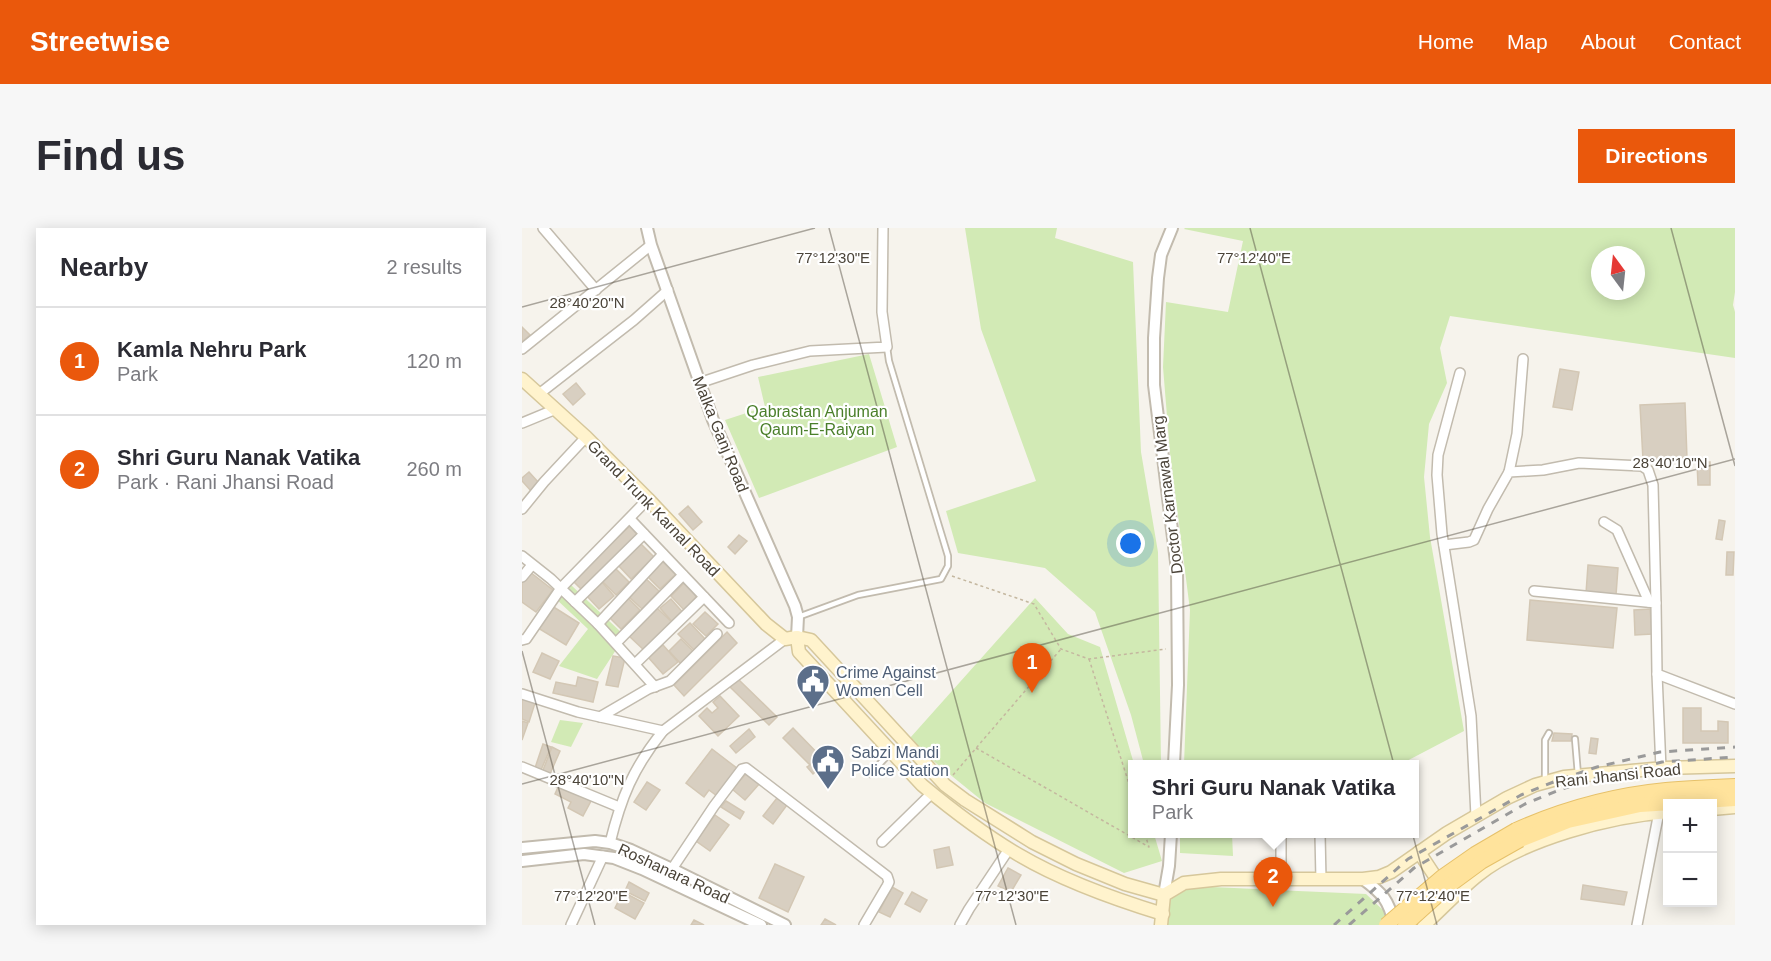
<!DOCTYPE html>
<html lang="en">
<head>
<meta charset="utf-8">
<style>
	body { margin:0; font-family:Arial,sans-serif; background:#f7f7f7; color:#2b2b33 }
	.controls { position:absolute; right:18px; bottom:18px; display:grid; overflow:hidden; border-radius:0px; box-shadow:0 3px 15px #0003 }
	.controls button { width:54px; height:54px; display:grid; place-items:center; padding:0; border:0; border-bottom:2px solid #e1e1e2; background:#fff; color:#2b2b33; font:30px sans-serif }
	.compass { position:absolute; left:1069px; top:18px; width:54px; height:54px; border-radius:50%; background:#fff; box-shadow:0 3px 15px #0003; rotate:345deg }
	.you { position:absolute; left:609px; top:316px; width:21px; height:21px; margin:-15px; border:4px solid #fff; border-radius:50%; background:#1a73e8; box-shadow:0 0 0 9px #1a73e833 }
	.badge { display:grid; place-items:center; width:39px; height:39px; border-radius:50%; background:#ea580c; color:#fff; font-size:20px; font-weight:700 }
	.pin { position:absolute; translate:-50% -50px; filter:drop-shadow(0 2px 3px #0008) }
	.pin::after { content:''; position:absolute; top:32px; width:21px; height:18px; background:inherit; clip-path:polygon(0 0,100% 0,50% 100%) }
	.popup { position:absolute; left:606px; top:532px; width:291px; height:78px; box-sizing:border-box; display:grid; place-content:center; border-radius:0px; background:#fff; filter:drop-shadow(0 2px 4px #0005); font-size:20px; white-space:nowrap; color:#7c7c81 }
	.popup b { font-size:22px; color:#2b2b33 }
	.popup::after { content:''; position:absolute; left:50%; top:100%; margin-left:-12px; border:12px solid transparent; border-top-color:#fff }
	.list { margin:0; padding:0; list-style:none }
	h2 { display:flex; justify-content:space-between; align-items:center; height:78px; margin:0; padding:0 24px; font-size:26px }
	h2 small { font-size:20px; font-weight:400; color:#7c7c81 }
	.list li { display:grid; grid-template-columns:39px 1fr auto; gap:18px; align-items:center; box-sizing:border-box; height:108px; padding:0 24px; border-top:2px solid #e1e1e2 }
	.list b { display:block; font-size:22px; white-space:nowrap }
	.list p { margin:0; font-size:20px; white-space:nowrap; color:#7c7c81 }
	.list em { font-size:20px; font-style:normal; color:#7c7c81 }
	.map { position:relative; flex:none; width:1213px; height:697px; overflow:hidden; border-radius:0px }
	header { display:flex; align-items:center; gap:36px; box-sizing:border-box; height:84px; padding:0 30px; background:#ea580c; color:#fff }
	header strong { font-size:28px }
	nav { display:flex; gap:33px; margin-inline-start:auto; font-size:21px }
	.intro { display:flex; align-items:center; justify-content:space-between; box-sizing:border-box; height:144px; padding:0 36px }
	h1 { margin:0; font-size:42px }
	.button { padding:15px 27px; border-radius:0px; background:#ea580c; color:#fff; font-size:21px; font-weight:700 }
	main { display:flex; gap:36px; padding:0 36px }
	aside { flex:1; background:#fff; border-radius:0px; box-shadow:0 3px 15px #0003 }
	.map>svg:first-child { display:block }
	.green { fill:#d2eab5; fill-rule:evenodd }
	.building { fill:#d8cfc1; stroke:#d3c7b4; stroke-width:1.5 }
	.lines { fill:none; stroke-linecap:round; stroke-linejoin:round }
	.service-casing { stroke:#c2bbae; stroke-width:8 }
	.minor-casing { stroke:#c2bbae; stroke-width:12 }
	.tertiary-casing { stroke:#c2bbae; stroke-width:14 }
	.secondary-casing { stroke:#d6c79b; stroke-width:15 }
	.primary-casing { stroke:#e6c16a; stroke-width:16 }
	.path { stroke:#c4b79f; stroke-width:1.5; stroke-dasharray:3 3; stroke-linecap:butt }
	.service { stroke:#fff; stroke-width:4.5 }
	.minor { stroke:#fff; stroke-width:9 }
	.tertiary { stroke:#fff; stroke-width:10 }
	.secondary { stroke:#fff3cd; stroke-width:12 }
	.primary { stroke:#ffe39c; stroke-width:14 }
	.rail { stroke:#9a9a9a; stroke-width:3; stroke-dasharray:8 8; stroke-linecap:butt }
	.primary-bridge-casing { stroke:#e6c16a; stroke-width:16; stroke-linecap:butt }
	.primary-bridge { stroke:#ffe39c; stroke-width:14 }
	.ticks { fill:none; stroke:#4b4439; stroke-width:1.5; stroke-opacity:0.45 }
	.labels { text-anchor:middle; stroke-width:4.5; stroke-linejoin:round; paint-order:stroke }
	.park-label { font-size:16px; fill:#4a7f2a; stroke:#fff }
	.street-label { font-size:16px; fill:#4b4439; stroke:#fff }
	.service-label { font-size:16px; fill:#4e5e75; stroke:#fff; text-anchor:start }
	.ticks-label { font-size:15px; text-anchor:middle; fill:#4b4439; stroke:#fff; stroke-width:4.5; stroke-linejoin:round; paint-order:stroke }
</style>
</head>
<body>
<header>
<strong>Streetwise</strong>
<nav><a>Home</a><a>Map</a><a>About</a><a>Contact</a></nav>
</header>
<div class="intro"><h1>Find us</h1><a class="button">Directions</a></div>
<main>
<aside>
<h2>Nearby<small>2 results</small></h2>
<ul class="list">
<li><span class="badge">1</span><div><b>Kamla Nehru Park</b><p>Park</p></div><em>120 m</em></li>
<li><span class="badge">2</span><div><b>Shri Guru Nanak Vatika</b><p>Park · Rani Jhansi Road</p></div><em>260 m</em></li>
</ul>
</aside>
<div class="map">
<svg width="1213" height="697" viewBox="0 0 1213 697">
	<rect width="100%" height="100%" fill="#f6f3ec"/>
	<g class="green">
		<polygon points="443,0 535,0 533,10 611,34 619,224 636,324 639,536 622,536 609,487 573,384 523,340 436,325 424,283 514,253 459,101"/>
		<path d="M 663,0 L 1213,0 L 1213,64 L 1211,77 L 1213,84 L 1213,130 L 928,88 L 918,120 L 925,155 L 907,196 L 902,249 L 908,309 L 942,503 L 879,536 L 662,536 L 668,382 L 648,225 L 641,139 L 644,74 L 706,84 L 721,13 L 662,1 ZM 1078,27 L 1114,27 L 1114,63 L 1078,63 Z"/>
		<polygon points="347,126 375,219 237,270 203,192 243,179 236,149"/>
		<polygon points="49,357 103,408 75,451 37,438 66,401 33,370"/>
		<polygon points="513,370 546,406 578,419 612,536 610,536 610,606 632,606 640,633 602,645 463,575 404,527 388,510"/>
		<polygon points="38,492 61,495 49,519 29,514"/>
		<polygon points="658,606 710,606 711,628 658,625"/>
		<path d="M 668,658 L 844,666 L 862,683 L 866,697 L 643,697 C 647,672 645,670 668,658 Z"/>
	</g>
	<g class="building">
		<polygon points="0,99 8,107 0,114"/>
		<polygon points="1038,141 1057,144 1050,182 1031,179"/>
		<polygon points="54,155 63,166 51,177 41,166"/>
		<polygon points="1163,175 1165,230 1121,232 1118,177"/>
		<polygon points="1175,234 1188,234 1188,257 1176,257"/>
		<polygon points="7,244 17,255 9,263 0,253 0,250"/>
		<polygon points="166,278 180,294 171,302 157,286"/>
		<polygon points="1197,292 1203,293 1200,312 1194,311"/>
		<polygon points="110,296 118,305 59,361 50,352"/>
		<polygon points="217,307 225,313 213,326 206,319"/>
		<polygon points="118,315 132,329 109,351 95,336"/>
		<polygon points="1205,324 1212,324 1211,347 1204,347"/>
		<polygon points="140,333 154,346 138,361 125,348"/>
		<polygon points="1066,337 1096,340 1094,367 1064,365"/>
		<polygon points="93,340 107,354 94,367 80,353"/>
		<polygon points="8,344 31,362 14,384 0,374 0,354"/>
		<polygon points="122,349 137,363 120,381 105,367"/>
		<polygon points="80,354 92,368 77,381 64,367"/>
		<polygon points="162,355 175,368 162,382 149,368"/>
		<polygon points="104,368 118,382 99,401 85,387"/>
		<polygon points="149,371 163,387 152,396 138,380"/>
		<polygon points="1008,372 1095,380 1091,420 1005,412"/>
		<polygon points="30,378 57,395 44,417 16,400"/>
		<polygon points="135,380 152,396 124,424 107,408"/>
		<polygon points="1128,381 1130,406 1113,407 1112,382"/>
		<polygon points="183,384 196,396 184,408 171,396"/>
		<polygon points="168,395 184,412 173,423 156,406"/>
		<polygon points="205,404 215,415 162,468 152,457"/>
		<polygon points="159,411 171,423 159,436 147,423"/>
		<polygon points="141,417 156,434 141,446 126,429"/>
		<polygon points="20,425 37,433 28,451 11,444"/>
		<polygon points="91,428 103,430 96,459 84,457"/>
		<polygon points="56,449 76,454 71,474 31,465 34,454 54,458"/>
		<polygon points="216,451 255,489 247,497 208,459"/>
		<polygon points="198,468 217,488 196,508 177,488 185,480 190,485 196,480 191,474"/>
		<polygon points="0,471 13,475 7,494 0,491"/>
		<polygon points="1161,480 1179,480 1179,503 1196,503 1196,493 1206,494 1206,515 1161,515"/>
		<polygon points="0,493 6,495 0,512"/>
		<polygon points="271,500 304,534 291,546 285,539 288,537 261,510"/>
		<polygon points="227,501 233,509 214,525 208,518"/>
		<polygon points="1032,505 1050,506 1049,513 1030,513"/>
		<polygon points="1069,510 1076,511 1074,526 1067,525"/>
		<polygon points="21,516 29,519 19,542 13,540"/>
		<polygon points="30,519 38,523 28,546 21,542"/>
		<polygon points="190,521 216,541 195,568 187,562 182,569 164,555"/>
		<polygon points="226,544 238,555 223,572 210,561"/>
		<polygon points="125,554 138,562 124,582 112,574"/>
		<polygon points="37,557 69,573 61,588 46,580 49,574 33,566"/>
		<polygon points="255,570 265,577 251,596 241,588"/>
		<polygon points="204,573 222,584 218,591 199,579"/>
		<polygon points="193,587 207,597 188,623 174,613"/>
		<polygon points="427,619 431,637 415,640 412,622"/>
		<polygon points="253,636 282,649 266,684 237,670"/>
		<polygon points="486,640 499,647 489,664 476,658"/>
		<polygon points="107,654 127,665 123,673 103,663"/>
		<polygon points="1061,657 1105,664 1102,677 1059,671"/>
		<polygon points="370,659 381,665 368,689 357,684"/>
		<polygon points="101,664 122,675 113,691 93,680"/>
		<polygon points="390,664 405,672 398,684 383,676"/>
		<polygon points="303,691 314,697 299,697"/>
		<polygon points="172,692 182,697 169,697"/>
	</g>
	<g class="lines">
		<defs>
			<g id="service">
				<polyline points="276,389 336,367 419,351 426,338 426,328 367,133 365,119"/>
				<polyline points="1053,511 1056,547"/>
				<polyline points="348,546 369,524"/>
				<polyline points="1023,554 1023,512 1027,505"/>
			</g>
			<g id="minor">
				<polyline points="21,0 74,62"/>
				<polyline points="0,121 129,17"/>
				<polyline points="938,145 916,227 915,247 920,306 949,488 954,588"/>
				<polyline points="177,155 231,137 288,123 365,119 360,84 361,0"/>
				<polyline points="17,166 112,92 146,62"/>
				<polyline points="0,195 34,181"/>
				<polyline points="987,244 995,206 1001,131"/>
				<polyline points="0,281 22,254 64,209"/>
				<polyline points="108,291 207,395"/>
				<polyline points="1082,294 1095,302 1127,374"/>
				<polyline points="922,317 947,314 952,312 966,281 987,244 1021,242 1057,235 1120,238 1126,242 1131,257 1134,375"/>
				<polyline points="0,328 29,351 76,396 133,459"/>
				<polyline points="0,349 10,337"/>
				<polyline points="1012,363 1134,375 1135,446 1213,476"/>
				<polyline points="53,374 122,306"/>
				<polyline points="76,396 141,326"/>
				<polyline points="0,412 4,411 39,360 126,271"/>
				<polyline points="94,415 161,347"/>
				<polyline points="113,436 182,369"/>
				<polyline points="1135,446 1139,541"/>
				<path d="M 0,466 L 56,484 L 141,503 C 111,540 99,570 88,615"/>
				<polyline points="78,489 126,461 148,453 195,406"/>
				<polyline points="141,503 263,411"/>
				<polyline points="0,539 97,579"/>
				<polyline points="759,606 759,651"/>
				<polyline points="798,606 799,652"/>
				<polyline points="360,614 410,565"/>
				<polyline points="150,641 192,578 220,541 224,540 365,648 367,654 365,658 342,697"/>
				<polyline points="49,697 81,628"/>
				<polyline points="438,697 447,681 487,621"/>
				<polyline points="1115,697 1137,584"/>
			</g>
			<g id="tertiary">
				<polyline points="125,0 129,17 191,192 273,378 276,389 275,409"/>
				<polyline points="650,0 639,27 636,50 632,110 632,157 655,342 656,457 652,536"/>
				<polyline points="0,620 73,613 88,615 109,622 150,641 263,697"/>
				<polyline points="0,633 62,626 92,630 120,641 239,697"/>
				<path d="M 841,651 C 860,665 867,672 872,696"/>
				<polyline points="642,667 647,638 649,606"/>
			</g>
			<g id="secondary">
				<polyline points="0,151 64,209 126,271 244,396 263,411 275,409 289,412 423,557 443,572 510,614 554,636 603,656 642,667"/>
				<path d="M 275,409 L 277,424 L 400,557 C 430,582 463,607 497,627 C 541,653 592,671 641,686"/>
				<polyline points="1190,581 1213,579"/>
				<polyline points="897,624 920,659"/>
				<polyline points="639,697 642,667 662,655 699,651 841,651 857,649 869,644 925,605 985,570 1013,557 1042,549 1142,540 1213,538"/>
				<path d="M 902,697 C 920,681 937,662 956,647 C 1001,611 1089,588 1146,584"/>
			</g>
			<g id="primary">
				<path d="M 994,602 C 1041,581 1092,567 1144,562 C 1167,560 1190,559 1213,558"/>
				<polyline points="998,612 1046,593 1118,577 1213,571"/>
			</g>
		</defs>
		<use href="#service" class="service-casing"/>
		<use href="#minor" class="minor-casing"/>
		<use href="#tertiary" class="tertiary-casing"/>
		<use href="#secondary" class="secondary-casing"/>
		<use href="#primary" class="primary-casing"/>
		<g class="path">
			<polyline points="430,348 512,376 539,421 567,431 644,421"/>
			<polyline points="567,431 610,565"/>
			<polyline points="454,520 627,619 623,606"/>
			<polyline points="431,547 539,421"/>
		</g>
		<use href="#service" class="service"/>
		<use href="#minor" class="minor"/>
		<use href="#tertiary" class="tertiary"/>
		<use href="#secondary" class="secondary"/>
		<use href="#primary" class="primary"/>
		<g class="rail">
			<polyline points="812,697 886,631 999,567 1034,553 1075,539 1138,524 1213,519"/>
			<polyline points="827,697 892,640 1003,576 1037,562 1078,549 1140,534 1213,529"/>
		</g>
		<defs>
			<g id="primary-bridge">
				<polyline points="864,697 920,649 953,626 994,602"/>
				<polyline points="883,697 925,659 959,634 998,612"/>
			</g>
		</defs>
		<use href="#primary-bridge" class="primary-bridge-casing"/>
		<use href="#primary-bridge" class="primary-bridge"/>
	</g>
	<path class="ticks" d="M 307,0 L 494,697M 728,0 L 915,697M 1149,0 L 1213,238M 0,79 L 293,0M 0,423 L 73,697M 0,556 L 1213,231"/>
	<defs>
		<symbol id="civic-pin" viewBox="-11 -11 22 30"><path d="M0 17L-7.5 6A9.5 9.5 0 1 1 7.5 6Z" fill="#5c6f8a" stroke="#fff"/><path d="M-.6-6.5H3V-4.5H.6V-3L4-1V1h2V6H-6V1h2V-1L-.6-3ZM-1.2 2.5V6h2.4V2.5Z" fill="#fff"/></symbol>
	</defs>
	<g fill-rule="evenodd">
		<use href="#civic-pin" x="272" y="434" width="38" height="52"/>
		<use href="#civic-pin" x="287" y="514" width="38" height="52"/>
	</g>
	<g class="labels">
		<g class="park-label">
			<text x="295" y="189">Qabrastan Anjuman<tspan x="295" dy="18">Qaum-E-Raiyan</tspan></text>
		</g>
		<g class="street-label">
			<text transform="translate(199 206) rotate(68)" y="6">Malka Ganj Road</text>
			<text transform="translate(645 267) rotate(-97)" y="6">Doctor Karnawal Marg</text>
			<text transform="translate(132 280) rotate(46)" y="6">Grand Trunk Karnal Road</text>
			<text transform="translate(1096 547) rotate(-6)" y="6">Rani Jhansi Road</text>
			<text transform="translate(152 645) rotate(25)" y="6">Roshanara Road</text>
		</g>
		<g class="service-label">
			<text x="314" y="450">Crime Against<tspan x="314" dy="18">Women Cell</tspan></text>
			<text x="329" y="530">Sabzi Mandi<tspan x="329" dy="18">Police Station</tspan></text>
		</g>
	</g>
	<g class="ticks-label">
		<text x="311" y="35">77°12'30"E</text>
		<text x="732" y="35">77°12'40"E</text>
		<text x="65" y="80">28°40'20"N</text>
		<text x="1148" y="240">28°40'10"N</text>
		<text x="65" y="557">28°40'10"N</text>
		<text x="69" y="673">77°12'20"E</text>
		<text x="490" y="673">77°12'30"E</text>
		<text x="911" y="673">77°12'40"E</text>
	</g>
</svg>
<div class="controls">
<button>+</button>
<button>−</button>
</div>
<svg class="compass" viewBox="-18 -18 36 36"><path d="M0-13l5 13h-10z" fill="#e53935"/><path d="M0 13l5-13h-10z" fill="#7c7c81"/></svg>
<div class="you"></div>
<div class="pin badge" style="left:510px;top:465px">1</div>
<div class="pin badge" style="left:751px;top:679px">2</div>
<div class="popup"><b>Shri Guru Nanak Vatika</b>Park</div>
</div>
</main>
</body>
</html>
